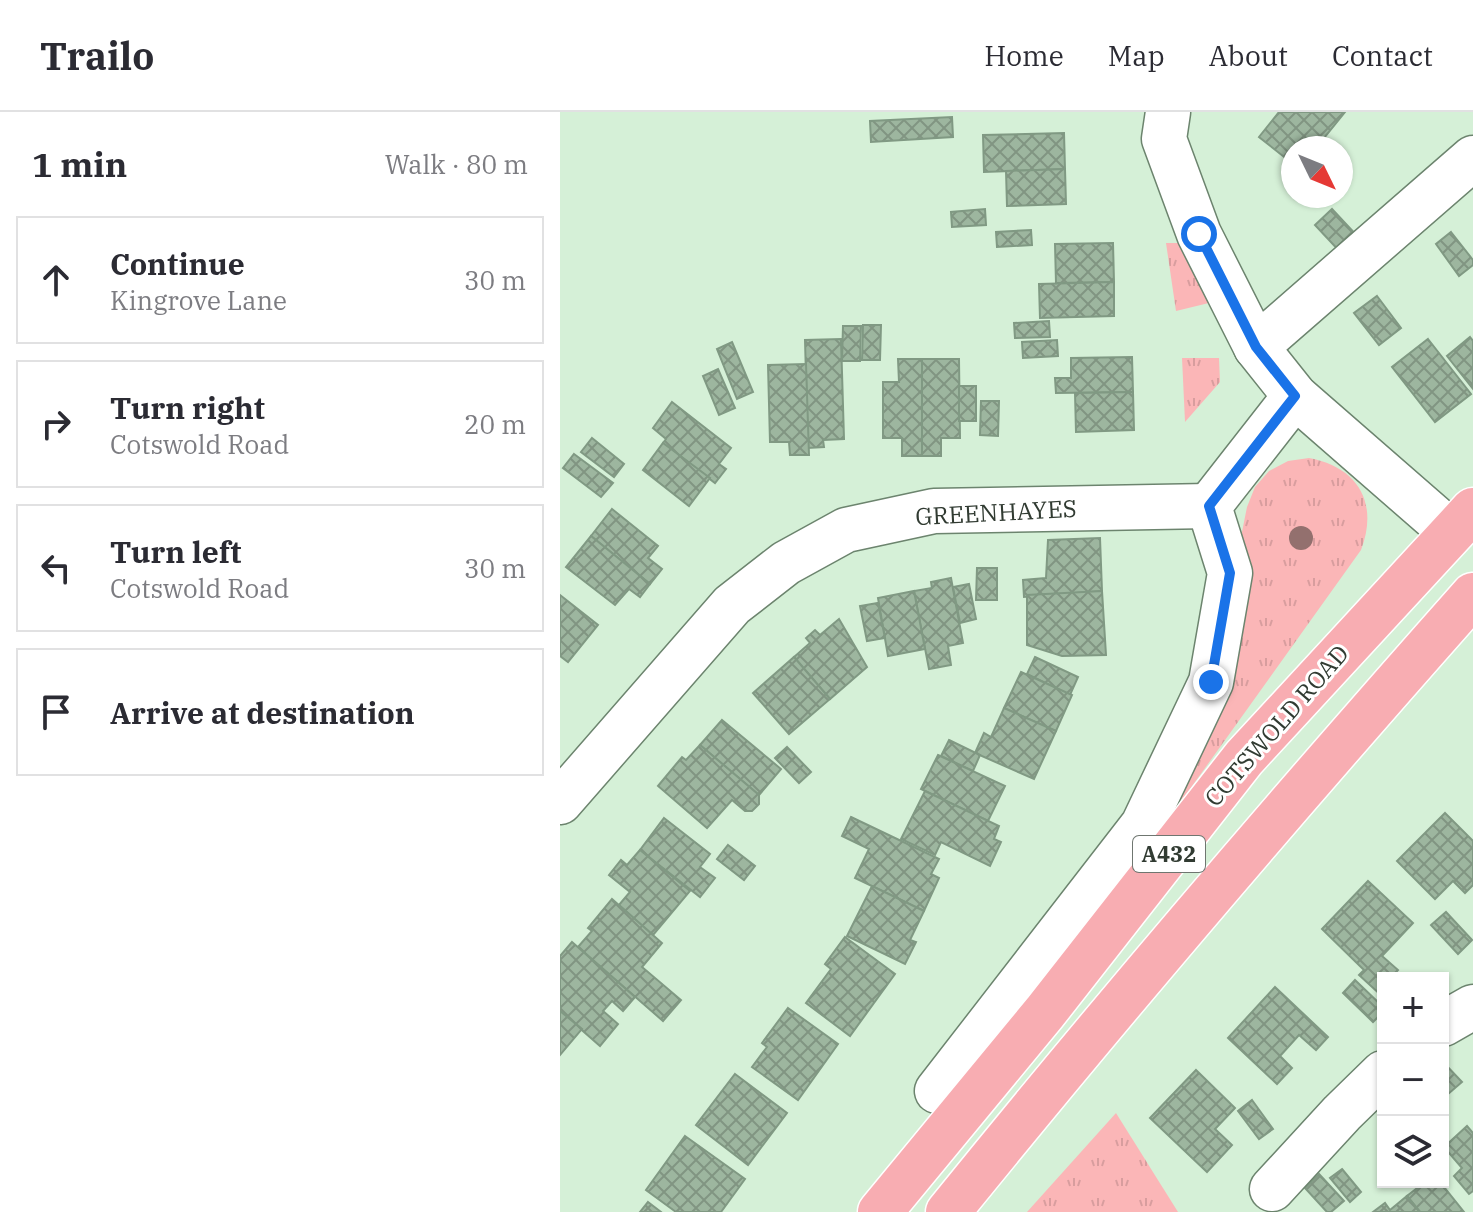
<!DOCTYPE html>
<html lang="en">
<head>
<meta charset="utf-8">
<style>
	body { margin:0; font-family:"IBM Plex Serif",serif; background:#f7f7f7; color:#2b2b33 }
	.controls { position:absolute; right:24px; bottom:24px; display:grid; overflow:hidden; border-radius:0px; box-shadow:0 2px 6px #0004 }
	.controls button { width:72px; height:72px; display:grid; place-items:center; padding:0; border:0; border-bottom:2px solid #e1e1e2; background:#fff; color:#2b2b33; font:40px sans-serif }
	.compass { position:absolute; left:721px; top:24px; width:72px; height:72px; border-radius:50%; background:#fff; box-shadow:0 2px 6px #0004; rotate:133deg }
	.stop { position:absolute; width:24px; height:24px; margin:-18px; border:6px solid #1a73e8; border-radius:50%; background:#fff }
	.stop.end { background:#1a73e8; border-color:#fff; box-shadow:0 2px 8px #0008 }
	.list { margin:0; padding:0; list-style:none }
	h2 { display:flex; justify-content:space-between; align-items:center; height:104px; margin:0; padding:0 32px; font-size:34px }
	h2 small { font-size:26px; font-weight:400; color:#7c7c81 }
	.list li { display:grid; grid-template-columns:52px 1fr auto; gap:24px; align-items:center; box-sizing:border-box; height:128px; margin:0 16px 16px; padding:0 16px; border:2px solid #e1e1e2; border-radius:0px }
	.list b { display:block; font-size:30px; white-space:nowrap }
	.list p { margin:0; font-size:26px; white-space:nowrap; color:#7c7c81 }
	.list em { font-size:26px; font-style:normal; color:#7c7c81 }
	.icon { flex:none; width:44px; height:44px; fill:none; stroke:currentColor; stroke-width:2; stroke-linecap:round; stroke-linejoin:round }
	.map { position:relative; flex:none; width:913px; height:1100px; overflow:hidden }
	header { display:flex; align-items:center; gap:48px; box-sizing:border-box; height:112px; padding:0 40px; background:#fff; border-bottom:2px solid #e1e1e2 }
	header strong { font-size:38px }
	nav { display:flex; gap:44px; margin-inline-start:auto; font-size:28px }
	main { display:flex }
	aside { flex:1; background:#fff }
	.map>svg:first-child { display:block }
	.grass { fill:url(#grass-tufts) }
	.building { fill:url(#building-cross-hatch); stroke:#809983; stroke-width:2 }
	.lines { fill:none; stroke-linecap:round; stroke-linejoin:round }
	.minor-casing { stroke:#6c846e; stroke-width:47 }
	.major-casing { stroke:#fff; stroke-width:47 }
	.minor { stroke:#fff; stroke-width:44 }
	.major { stroke:#f8adb2; stroke-width:44 }
	.tree { fill:#93706e }
	.route { stroke:#1a73e8; stroke-width:10 }
	.labels { text-anchor:middle; stroke-width:6; stroke-linejoin:round; paint-order:stroke }
	.shield { fill:#fff; stroke:#6f7670; stroke-width:2 }
	.shield-label { font-size:22px; font-weight:bold; fill:#313b32 }
	.street-label { font-size:24px; fill:#313b32; stroke:#fff }
</style>
</head>
<body>
<header>
<strong>Trailo</strong>
<nav><a>Home</a><a>Map</a><a>About</a><a>Contact</a></nav>
</header>
<main>
<aside>
<h2>1 min<small>Walk · 80 m</small></h2>
<ul class="list">
<li><svg class="icon" aria-label="ahead" viewBox="0 0 24 24"><path d="M12 20V5M6 11l6-6 6 6"/></svg><div><b>Continue</b><p>Kingrove Lane</p></div><em>30 m</em></li>
<li><svg class="icon" aria-label="right" viewBox="0 0 24 24"><path d="M7 20v-9h11M14 6l5 5-5 5"/></svg><div><b>Turn right</b><p>Cotswold Road</p></div><em>20 m</em></li>
<li><svg class="icon" aria-label="left" viewBox="0 0 24 24"><path d="M17 20v-9H6M10 6l-5 5 5 5"/></svg><div><b>Turn left</b><p>Cotswold Road</p></div><em>30 m</em></li>
<li><svg class="icon" aria-label="arrive" viewBox="0 0 24 24"><path d="M6 21V4h12l-3 4 3 4H6"/></svg><div><b>Arrive at destination</b></div></li>
</ul>
</aside>
<div class="map">
<svg width="913" height="1100" viewBox="0 0 913 1100">
	<defs>
		<pattern id="grass-tufts" width="24" height="20" patternUnits="userSpaceOnUse" patternTransform="scale(2)"><rect width="24" height="20" fill="#fbb6b7"/><path d="M3 7l-1-3M5 7V3M7 7l1-3M15 17l-1-3M17 17v-4M19 17l1-3" fill="none" stroke="#d89d9e"/></pattern>
		<pattern id="building-cross-hatch" width="8" height="8" patternUnits="userSpaceOnUse" patternTransform="scale(2)"><rect width="8" height="8" fill="#9db69f"/><path d="M0 0l8 8M0 8l8-8" fill="none" stroke="#819582"/></pattern>
	</defs>
	<rect width="100%" height="100%" fill="#d5f0d7"/>
	<g class="grass">
		<polygon points="606,131 627,131 653,190 616,199"/>
		<polygon points="622,246 659,246 660,270 625,310"/>
		<path d="M 749,346 C 798,355 819,391 801,438 L 625,684 L 595,713 L 665,548 L 682,420 L 687,395 L 695,375 L 709,359 L 728,349 Z"/>
		<polygon points="556,1001 618,1100 467,1100"/>
	</g>
	<g class="building">
		<polygon points="719,0 785,0 756,36 733,36 733,52 699,25"/>
		<polygon points="392,5 393,25 311,30 310,9"/>
		<polygon points="504,21 505,57 424,60 423,23"/>
		<polygon points="505,57 506,92 447,94 446,59"/>
		<polygon points="425,97 426,113 392,115 391,100"/>
		<polygon points="772,97 800,127 783,143 755,113"/>
		<polygon points="471,118 472,133 437,135 436,120"/>
		<polygon points="891,120 913,148 913,153 899,164 876,132"/>
		<polygon points="553,131 554,170 496,171 495,132"/>
		<polygon points="554,170 554,204 480,206 479,172"/>
		<polygon points="817,184 841,216 819,233 794,201"/>
		<polygon points="489,209 490,225 455,226 454,211"/>
		<polygon points="303,213 321,213 320,248 302,248"/>
		<polygon points="283,214 301,214 300,249 282,249"/>
		<polygon points="910,225 913,229 913,277 887,244"/>
		<polygon points="281,227 284,327 263,328 264,335 248,336 245,228"/>
		<polygon points="868,227 911,282 875,310 832,255"/>
		<polygon points="497,228 498,244 463,246 462,230"/>
		<polygon points="172,230 193,280 177,287 157,237"/>
		<polygon points="572,245 573,280 496,281 495,266 511,266 511,246"/>
		<polygon points="338,247 362,247 362,344 342,344 342,326 323,326 323,270 339,270"/>
		<polygon points="362,247 399,247 400,326 381,326 381,344 362,344"/>
		<polygon points="246,252 249,343 230,343 229,330 210,330 208,253"/>
		<polygon points="158,257 175,296 159,303 143,264"/>
		<rect x="399" y="274" width="17" height="35"/>
		<polygon points="573,280 574,318 516,320 515,281"/>
		<polygon points="421,289 439,289 438,324 420,323"/>
		<polygon points="112,290 171,336 159,352 166,357 155,371 103,331 106,327 93,316"/>
		<polygon points="32,326 64,352 54,365 21,340"/>
		<polygon points="103,331 150,366 129,394 83,358"/>
		<polygon points="14,342 53,371 41,385 3,356"/>
		<polygon points="52,397 98,434 88,446 102,457 90,472 31,424"/>
		<polygon points="31,424 90,472 80,485 69,477 55,493 6,455"/>
		<polygon points="540,426 542,479 464,485 463,468 486,466 488,428"/>
		<polygon points="417,456 437,456 437,488 416,488"/>
		<polygon points="391,466 403,531 388,534 391,553 369,557 354,479 372,476 371,470"/>
		<polygon points="409,472 416,507 400,511 393,475"/>
		<polygon points="354,479 365,537 328,544 318,486"/>
		<polygon points="542,479 546,543 502,544 467,533 467,483"/>
		<polygon points="0,483 38,513 8,550 0,544"/>
		<polygon points="318,491 325,526 307,529 300,494"/>
		<polygon points="279,507 307,555 270,587 234,545 250,531 246,526 255,518 260,523"/>
		<polygon points="234,545 270,587 229,622 193,581"/>
		<polygon points="475,545 518,565 510,583 467,562"/>
		<polygon points="461,560 512,583 496,619 444,596"/>
		<polygon points="444,596 496,619 474,667 415,641 424,621 431,625"/>
		<polygon points="162,608 221,657 199,683 140,633"/>
		<polygon points="389,628 420,643 413,659 381,644"/>
		<polygon points="140,633 199,683 199,692 192,699 185,699 172,688 147,716 98,674 122,645 126,648"/>
		<polygon points="227,635 251,660 239,671 215,646"/>
		<polygon points="378,643 445,674 428,709 361,677"/>
		<polygon points="365,679 439,714 434,727 441,730 430,754 381,730 375,743 341,727"/>
		<polygon points="885,701 913,729 913,773 905,781 893,769 875,787 837,749"/>
		<polygon points="291,705 379,747 371,762 379,766 364,799 295,766 309,737 282,724"/>
		<polygon points="104,706 150,742 140,755 155,766 140,785 80,738"/>
		<polygon points="168,733 195,754 184,768 157,747"/>
		<polygon points="80,738 130,779 93,823 59,793 70,780 49,763 61,748 67,753"/>
		<polygon points="808,769 853,811 822,844 838,858 831,866 823,866 823,885 799,863 804,858 762,817"/>
		<polygon points="312,774 364,799 350,828 356,830 345,852 287,824"/>
		<polygon points="52,787 102,831 82,855 121,888 103,909 18,835 32,819 28,816"/>
		<polygon points="886,800 912,828 898,842 871,813"/>
		<polygon points="285,825 335,862 290,924 246,891 271,857 265,852"/>
		<polygon points="12,830 75,885 63,899 52,889 43,899 58,912 40,934 0,899 0,844"/>
		<polygon points="795,868 823,895 823,900 813,910 783,881"/>
		<polygon points="715,875 768,925 756,938 739,923 720,944 732,956 717,972 668,926"/>
		<polygon points="228,896 278,932 238,988 192,955 207,935 202,931"/>
		<polygon points="0,899 22,917 0,943"/>
		<polygon points="883,950 902,970 887,983 883,979"/>
		<polygon points="636,958 675,996 655,1017 672,1033 647,1060 590,1006"/>
		<polygon points="175,962 227,1001 188,1053 136,1013"/>
		<polygon points="692,988 713,1017 699,1027 678,999"/>
		<polygon points="907,1014 913,1021 913,1079 909,1082 894,1064 902,1056 884,1035"/>
		<polygon points="125,1024 185,1067 161,1100 116,1100 86,1078"/>
		<polygon points="782,1057 801,1080 790,1090 770,1066"/>
		<polygon points="759,1062 784,1089 771,1100 767,1100 745,1076"/>
		<polygon points="865,1070 880,1070 904,1100 860,1100 847,1084"/>
		<polygon points="847,1084 860,1100 813,1100 825,1091 830,1098"/>
		<polygon points="88,1090 101,1100 80,1100"/>
	</g>
	<g class="lines">
		<defs>
			<g id="minor">
				<polyline points="608,0 604,27 639,122 696,235 735,284 891,420"/>
				<polyline points="696,235 913,46"/>
				<polyline points="0,690 172,493 226,451 286,418 374,399 649,394"/>
				<polyline points="883,912 913,895"/>
				<polyline points="377,979 583,713 651,570 670,461 649,394 735,284"/>
				<polyline points="712,1077 782,1001 823,961"/>
			</g>
			<g id="major">
				<polyline points="320,1100 485,900 684,646 913,398"/>
				<path d="M 388,1100 C 558,890 734,685 913,483"/>
			</g>
		</defs>
		<use href="#minor" class="minor-casing"/>
		<use href="#major" class="major-casing"/>
		<use href="#minor" class="minor"/>
		<use href="#major" class="major"/>
	</g>
	<circle class="tree" cx="741" cy="426" r="12"/>
	<g class="lines">
		<polyline class="route" points="639,122 696,235 735,284 649,394 670,461 651,570"/>
	</g>
	<g class="labels">
		<rect class="shield" x="573" y="724" width="72" height="36" rx="6"/>
		<g class="shield-label">
			<text x="609" y="750">A432</text>
		</g>
		<g class="street-label">
			<text transform="translate(436 401) rotate(-3)" y="8">GREENHAYES</text>
			<text transform="translate(717 614) rotate(-49)" y="8">COTSWOLD ROAD</text>
		</g>
	</g>
</svg>
<div class="controls">
<button>+</button>
<button>−</button>
<button><svg class="icon" aria-label="layers" viewBox="0 0 24 24"><path d="M12 4l9 5-9 5-9-5zM3 14l9 5 9-5"/></svg></button>
</div>
<svg class="compass" viewBox="-18 -18 36 36"><path d="M0-13l5 13h-10z" fill="#e53935"/><path d="M0 13l5-13h-10z" fill="#7c7c81"/></svg>
<div class="stop" style="left:639px;top:122px"></div>
<div class="stop end" style="left:651px;top:570px"></div>
</div>
</main>
</body>
</html>
